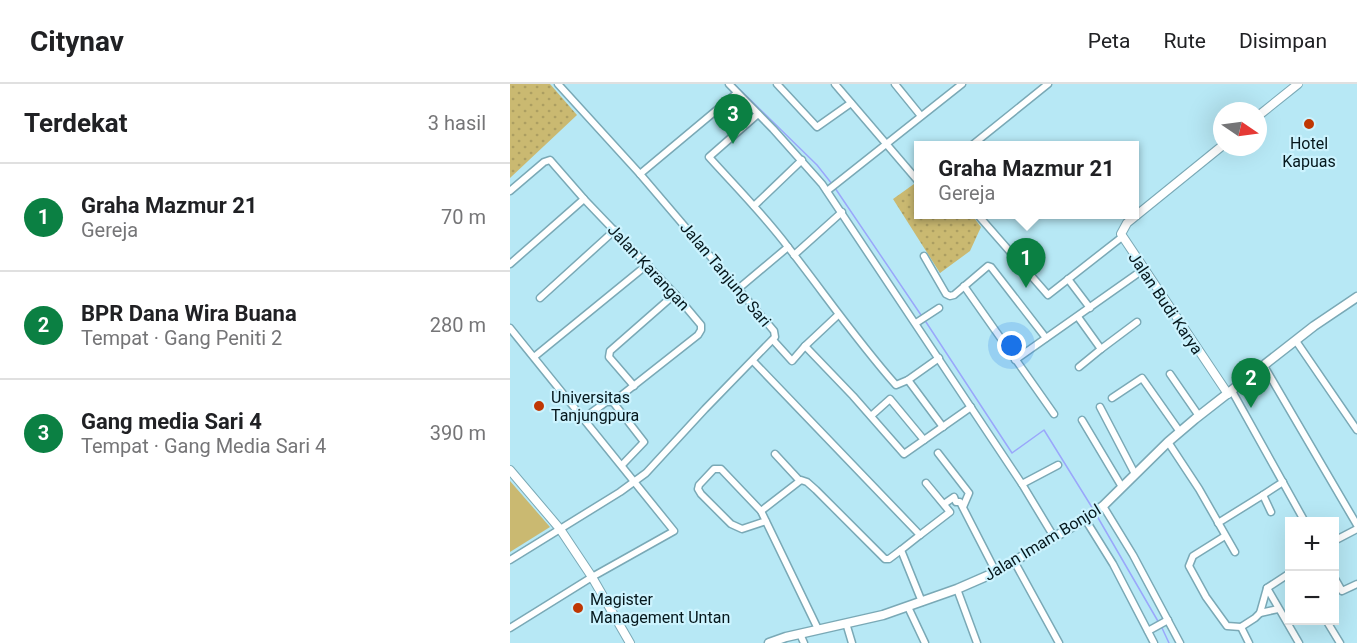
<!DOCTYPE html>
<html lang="id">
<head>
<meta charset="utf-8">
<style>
	body { margin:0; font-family:Roboto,sans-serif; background:#f2f2f2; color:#202124 }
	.controls { position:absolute; right:18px; bottom:18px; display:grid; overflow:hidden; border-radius:0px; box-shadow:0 6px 24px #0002 }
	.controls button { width:54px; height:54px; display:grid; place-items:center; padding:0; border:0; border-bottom:2px solid #e0e0e0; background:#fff; color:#202124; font:30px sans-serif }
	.compass { position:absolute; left:703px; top:18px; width:54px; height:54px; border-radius:50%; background:#fff; box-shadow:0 6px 24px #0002; rotate:103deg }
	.you { position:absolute; left:502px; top:262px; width:21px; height:21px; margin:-15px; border:4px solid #fff; border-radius:50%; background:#1a73e8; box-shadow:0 0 0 9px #1a73e833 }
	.badge { display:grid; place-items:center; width:39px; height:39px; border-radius:50%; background:#0b8043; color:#fff; font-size:20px; font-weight:700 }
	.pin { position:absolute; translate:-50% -50px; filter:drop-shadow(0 2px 3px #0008) }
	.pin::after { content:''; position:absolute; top:32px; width:21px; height:18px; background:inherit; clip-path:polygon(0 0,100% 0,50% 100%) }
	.popup { position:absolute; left:404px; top:57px; width:225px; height:78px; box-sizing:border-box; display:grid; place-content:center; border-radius:0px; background:#fff; filter:drop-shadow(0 2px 4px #0005); font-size:20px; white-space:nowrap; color:#757577 }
	.popup b { font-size:22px; color:#202124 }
	.popup::after { content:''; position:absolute; left:50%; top:100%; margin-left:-12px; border:12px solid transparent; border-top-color:#fff }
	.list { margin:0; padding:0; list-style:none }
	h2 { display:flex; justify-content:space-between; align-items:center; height:78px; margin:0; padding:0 24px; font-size:26px }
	h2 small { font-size:20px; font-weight:400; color:#757577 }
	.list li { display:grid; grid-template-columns:39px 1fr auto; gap:18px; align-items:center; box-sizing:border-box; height:108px; padding:0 24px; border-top:2px solid #e0e0e0 }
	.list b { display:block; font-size:22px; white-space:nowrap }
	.list p { margin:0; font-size:20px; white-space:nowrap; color:#757577 }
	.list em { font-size:20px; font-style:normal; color:#757577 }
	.map { position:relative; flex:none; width:847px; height:559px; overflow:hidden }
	header { display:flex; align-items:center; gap:36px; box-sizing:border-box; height:84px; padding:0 30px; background:#fff; border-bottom:2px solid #e0e0e0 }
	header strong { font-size:28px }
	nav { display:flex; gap:33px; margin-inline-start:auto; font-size:21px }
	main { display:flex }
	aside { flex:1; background:#fff }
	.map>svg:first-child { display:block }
	.grass { fill:url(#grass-dots) }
	.garden { fill:#cab971 }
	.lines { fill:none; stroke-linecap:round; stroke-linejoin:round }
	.stream { stroke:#9aa7fb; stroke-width:1.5 }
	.minor-casing { stroke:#7aa9b6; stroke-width:9 }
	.tertiary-casing { stroke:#7aa9b6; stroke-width:10 }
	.secondary-casing { stroke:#7aa9b6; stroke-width:11 }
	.minor { stroke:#fff; stroke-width:6 }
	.tertiary { stroke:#fff; stroke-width:8 }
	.secondary { stroke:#fff; stroke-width:8 }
	.poi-dot { fill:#bf3703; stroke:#ccf3fe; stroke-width:2 }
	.labels { text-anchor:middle; stroke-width:4.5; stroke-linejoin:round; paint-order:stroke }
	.poi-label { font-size:16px; fill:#05171c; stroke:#ccf3fe; text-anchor:start }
	.street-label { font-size:16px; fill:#05171c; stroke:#ccf3fe }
</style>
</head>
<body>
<header>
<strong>Citynav</strong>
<nav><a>Peta</a><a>Rute</a><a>Disimpan</a></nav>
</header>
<main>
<aside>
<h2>Terdekat<small>3 hasil</small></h2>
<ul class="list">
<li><span class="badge">1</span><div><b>Graha Mazmur 21</b><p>Gereja</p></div><em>70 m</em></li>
<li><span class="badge">2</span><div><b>BPR Dana Wira Buana</b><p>Tempat · Gang Peniti 2</p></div><em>280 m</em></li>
<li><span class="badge">3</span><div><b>Gang media Sari 4</b><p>Tempat · Gang Media Sari 4</p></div><em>390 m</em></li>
</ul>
</aside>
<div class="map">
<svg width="847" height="559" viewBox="0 0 847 559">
	<defs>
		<pattern id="grass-dots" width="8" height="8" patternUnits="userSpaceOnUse" patternTransform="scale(1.5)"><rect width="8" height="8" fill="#cab971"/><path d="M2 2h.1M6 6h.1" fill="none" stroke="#ac9e61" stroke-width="1.8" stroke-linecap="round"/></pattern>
	</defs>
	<rect width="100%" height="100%" fill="#b7e8f5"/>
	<g class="grass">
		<polygon points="0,0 40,0 67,31 0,94"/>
		<polygon points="404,100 408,101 408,130 462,131 471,143 460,167 430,189 383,115"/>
	</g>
	<polygon class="garden" points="0,397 40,443 0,468"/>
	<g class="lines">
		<g class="stream">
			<polyline points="224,0 307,81 322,100"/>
			<polyline points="325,104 411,231"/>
			<polyline points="414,235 502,369 534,346 583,425"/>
			<polyline points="587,432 649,539"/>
			<polyline points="652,544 659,559"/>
		</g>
		<defs>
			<g id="minor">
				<polyline points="219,0 263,45 312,100 512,400 544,453"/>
				<polyline points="267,0 307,43 341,19"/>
				<polyline points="325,0 408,97"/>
				<polyline points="385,0 411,32"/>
				<path d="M 248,30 L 199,73 C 226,103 254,131 278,163 C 314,209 347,257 386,301 L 398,296 L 429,274"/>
				<polyline points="461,62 538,0"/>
				<polyline points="130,90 227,9"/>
				<polyline points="0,107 34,78 40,76 74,115 165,210 191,241 191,246 188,251 103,318 134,358 112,381"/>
				<polyline points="317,107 452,0"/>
				<polyline points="244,122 292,76"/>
				<polyline points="467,130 538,211 612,153"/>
				<polyline points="284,171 332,128"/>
				<polyline points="414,172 436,210 440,212 444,211 478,182 481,183 536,254"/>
				<polyline points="0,180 74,115"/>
				<polyline points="558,195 580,224"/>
				<polyline points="454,202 544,330"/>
				<polyline points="228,205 278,163"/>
				<polyline points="30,214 105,146"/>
				<polyline points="568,233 591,265 569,283"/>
				<polyline points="406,239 429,224"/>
				<polyline points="0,244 164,447 82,493 0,544"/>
				<polyline points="263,256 282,277 295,262 328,231"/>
				<polyline points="786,257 847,346"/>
				<polyline points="295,262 343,312 394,370 461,323"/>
				<polyline points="591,265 627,238"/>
				<polyline points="24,273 138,180"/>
				<polyline points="505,276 634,185"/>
				<polyline points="243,277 410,451 391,466 412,518"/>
				<polyline points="754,282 847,441"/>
				<polyline points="660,290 689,332"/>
				<polyline points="398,296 433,343"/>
				<polyline points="124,302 99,273 100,267 165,210"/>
				<polyline points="722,307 795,438"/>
				<polyline points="602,314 632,294 670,348"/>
				<polyline points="590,323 625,390"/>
				<polyline points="361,332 380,315 414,356"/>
				<polyline points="74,334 96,318 103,318"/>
				<polyline points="572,336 612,403"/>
				<polyline points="658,358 689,405 725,468"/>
				<polyline points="428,369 459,409 453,423"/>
				<polyline points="265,370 289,396"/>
				<polyline points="512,400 548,381"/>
				<polyline points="753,411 773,398"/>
				<polyline points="434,420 444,413 446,418 450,418 486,488"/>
				<polyline points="593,422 623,471 670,559"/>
				<polyline points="251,427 291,396 297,398 306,406 375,475 379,475 391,466"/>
				<polyline points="575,435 603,480 644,559"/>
				<polyline points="256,437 232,445 221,440 191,410 188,405 189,401 204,385 211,385 251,427 308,545"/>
				<polyline points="708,439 753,411 761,428"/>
				<polyline points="410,451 440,428 416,399"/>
				<polyline points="715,452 683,472 679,482 696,513 717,542 731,543 745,534 750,529 757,504 780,489"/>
				<polyline points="824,457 847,445"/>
				<polyline points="0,476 110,408 136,389 195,325 265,253 264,247 130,90 48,0"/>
				<polyline points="504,477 549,559"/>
				<polyline points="824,493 832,507 847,500"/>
				<polyline points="757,504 789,559"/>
				<polyline points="447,505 467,559"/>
				<polyline points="398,523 415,559"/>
				<polyline points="750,529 768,525"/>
				<polyline points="816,536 830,559"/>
				<polyline points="336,539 342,559"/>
				<polyline points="731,543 739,559"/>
				<polyline points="638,547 658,536"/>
				<polyline points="290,550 294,559"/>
			</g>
			<g id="tertiary">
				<polyline points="748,32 788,0"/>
				<polyline points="712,62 617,139 611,150 718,310"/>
				<polyline points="0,386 50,445 82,493 120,559"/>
			</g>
			<polyline id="secondary" points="259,559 276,553 373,531 447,505 486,488 575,435 593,422 658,358 685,335 804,242 847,213"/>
		</defs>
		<use href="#minor" class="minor-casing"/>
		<use href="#tertiary" class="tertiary-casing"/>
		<use href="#secondary" class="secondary-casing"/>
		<use href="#minor" class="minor"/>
		<use href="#tertiary" class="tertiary"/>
		<use href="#secondary" class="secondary"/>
	</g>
	<g class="poi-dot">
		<circle cx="799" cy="40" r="6"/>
		<circle cx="29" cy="322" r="6"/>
		<circle cx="68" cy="524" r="6"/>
	</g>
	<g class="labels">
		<g class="poi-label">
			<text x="799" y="65" text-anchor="middle">Hotel<tspan x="799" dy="18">Kapuas</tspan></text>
			<text x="41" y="319">Universitas<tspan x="41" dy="18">Tanjungpura</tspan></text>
			<text x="80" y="521">Magister<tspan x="80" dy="18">Management Untan</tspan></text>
		</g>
		<g class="street-label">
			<text transform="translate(139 183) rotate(47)" y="6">Jalan Karangan</text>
			<text transform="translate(216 190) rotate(50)" y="6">Jalan Tanjung Sari</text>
			<text transform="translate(656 219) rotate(56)" y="6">Jalan Budi Karya</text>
			<text transform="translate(532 458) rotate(-31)" y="6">Jalan Imam Bonjol</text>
		</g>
	</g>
</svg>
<div class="controls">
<button>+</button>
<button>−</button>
</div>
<svg class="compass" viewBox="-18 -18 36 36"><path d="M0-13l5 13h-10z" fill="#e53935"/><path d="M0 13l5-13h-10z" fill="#757577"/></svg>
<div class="you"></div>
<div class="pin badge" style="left:516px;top:204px">1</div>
<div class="popup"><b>Graha Mazmur 21</b>Gereja</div>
<div class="pin badge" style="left:741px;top:324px">2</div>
<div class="pin badge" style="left:223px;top:60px">3</div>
</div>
</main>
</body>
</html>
